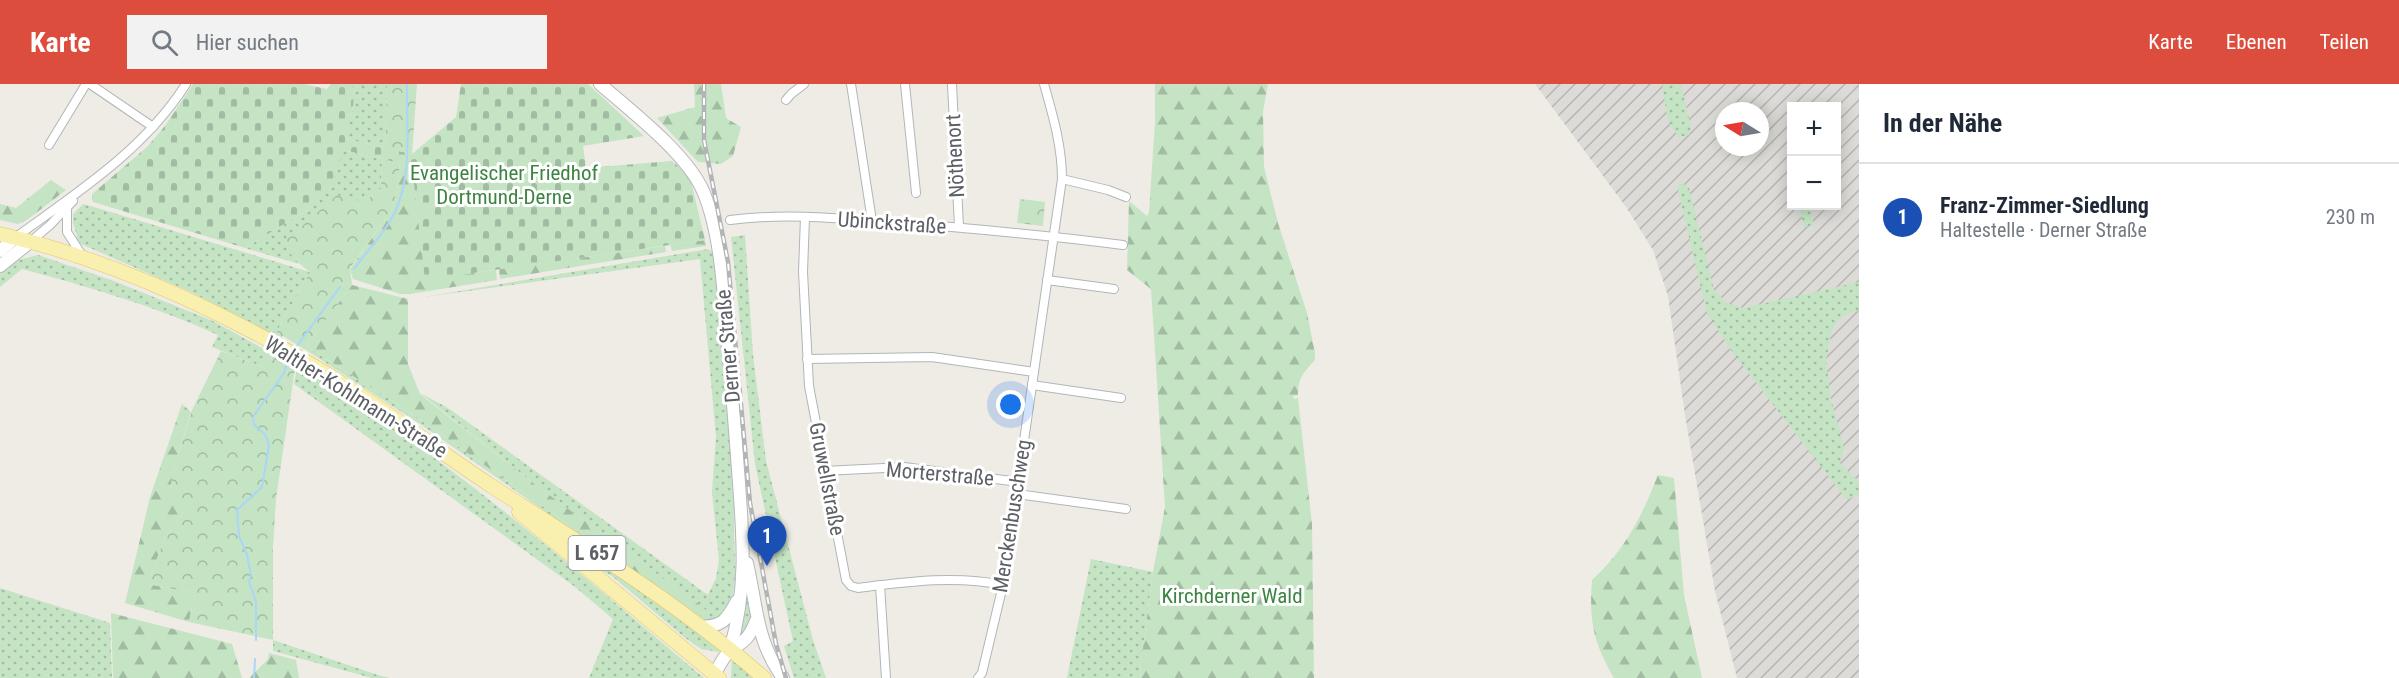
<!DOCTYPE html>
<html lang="de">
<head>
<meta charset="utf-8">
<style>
	body { margin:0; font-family:"Roboto Condensed",sans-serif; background:#f2f2f3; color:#1f2937 }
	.controls { position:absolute; right:18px; top:18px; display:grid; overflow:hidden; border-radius:0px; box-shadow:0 3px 15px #0003 }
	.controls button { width:54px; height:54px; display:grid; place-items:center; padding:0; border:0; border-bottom:2px solid #e0e1e3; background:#fff; color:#1f2937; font:30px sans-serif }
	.compass { position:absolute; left:1715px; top:18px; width:54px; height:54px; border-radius:50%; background:#fff; box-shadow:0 3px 15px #0003; rotate:281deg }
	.you { position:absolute; left:1011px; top:321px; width:21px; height:21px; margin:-15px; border:4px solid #fff; border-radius:50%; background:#1a73e8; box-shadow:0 0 0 9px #1a73e833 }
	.badge { display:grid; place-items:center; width:39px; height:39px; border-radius:50%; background:#dd4d3d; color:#fff; font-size:20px; font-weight:700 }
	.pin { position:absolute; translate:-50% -50px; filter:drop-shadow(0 2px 3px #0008) }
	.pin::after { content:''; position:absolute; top:32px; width:21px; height:18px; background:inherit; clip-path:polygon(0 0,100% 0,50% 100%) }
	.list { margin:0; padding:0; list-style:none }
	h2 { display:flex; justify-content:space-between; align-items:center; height:78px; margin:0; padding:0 24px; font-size:26px }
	h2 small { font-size:20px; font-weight:400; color:#747a83 }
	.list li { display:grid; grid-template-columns:39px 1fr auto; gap:18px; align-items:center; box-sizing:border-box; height:108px; padding:0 24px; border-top:2px solid #e0e1e3 }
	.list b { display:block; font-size:22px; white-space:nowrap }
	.list p { margin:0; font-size:20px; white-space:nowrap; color:#747a83 }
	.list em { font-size:20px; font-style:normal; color:#747a83 }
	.icon { flex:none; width:33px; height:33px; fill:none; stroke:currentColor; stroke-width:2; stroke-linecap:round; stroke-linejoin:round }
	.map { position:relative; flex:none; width:1859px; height:594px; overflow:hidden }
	header { display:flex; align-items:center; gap:36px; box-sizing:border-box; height:84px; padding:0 30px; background:#dd4d3d; color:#fff }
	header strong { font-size:28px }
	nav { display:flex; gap:33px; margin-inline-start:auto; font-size:21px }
	.search { width:420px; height:54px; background:#f2f2f3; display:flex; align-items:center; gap:15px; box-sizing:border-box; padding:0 21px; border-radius:0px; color:#747a83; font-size:22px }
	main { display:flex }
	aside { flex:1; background:#fff }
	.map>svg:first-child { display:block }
	.industrial { fill:url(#industrial-furrows); fill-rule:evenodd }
	.grass { fill:url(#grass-dots) }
	.forest { fill:url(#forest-firs) }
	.cemetery { fill:url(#cemetery-stones) }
	.park { fill:url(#park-crowns) }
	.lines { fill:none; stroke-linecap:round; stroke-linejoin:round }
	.stream { stroke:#abd5f9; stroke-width:2 }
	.street-casing { stroke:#b2b5b9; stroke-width:10 }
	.secondary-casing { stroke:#b4b7bc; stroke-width:14 }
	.primary-casing { stroke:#e7c665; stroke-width:15 }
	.street { stroke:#fff; stroke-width:8 }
	.secondary { stroke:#fff; stroke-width:12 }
	.primary { stroke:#f9efaf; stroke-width:14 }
	.rail-casing { stroke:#b3b4b5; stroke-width:4.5 }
	.rail { stroke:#fff; stroke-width:2; stroke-dasharray:7; stroke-linecap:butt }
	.labels { text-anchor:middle; stroke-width:6; stroke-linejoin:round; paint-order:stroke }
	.shield { fill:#fff; stroke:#8e9093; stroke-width:1.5 }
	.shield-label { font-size:20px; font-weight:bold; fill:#5d6065 }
	.street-label { font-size:21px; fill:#5d6065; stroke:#fff }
	.park-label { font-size:21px; fill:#3c8441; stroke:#fff }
</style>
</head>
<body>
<header>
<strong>Karte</strong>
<div class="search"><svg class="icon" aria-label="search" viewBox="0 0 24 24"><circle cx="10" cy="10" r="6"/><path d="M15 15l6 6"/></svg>Hier suchen</div>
<nav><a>Karte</a><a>Ebenen</a><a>Teilen</a></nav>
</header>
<main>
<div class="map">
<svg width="1859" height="594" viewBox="0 0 1859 594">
	<defs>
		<pattern id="industrial-furrows" width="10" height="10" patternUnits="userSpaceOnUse" patternTransform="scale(1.5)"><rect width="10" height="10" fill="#dddbd7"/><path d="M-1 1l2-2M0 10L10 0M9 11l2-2" fill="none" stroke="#b6b5b2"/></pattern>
		<pattern id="grass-dots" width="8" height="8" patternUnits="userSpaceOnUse" patternTransform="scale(1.5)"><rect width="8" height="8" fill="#c4e4c4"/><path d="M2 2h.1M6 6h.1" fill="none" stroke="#a2bca3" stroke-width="1.8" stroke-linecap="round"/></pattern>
		<pattern id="forest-firs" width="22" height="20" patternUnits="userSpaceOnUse" patternTransform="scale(1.5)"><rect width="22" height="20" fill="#c4e4c4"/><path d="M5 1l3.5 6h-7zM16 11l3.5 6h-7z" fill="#a2bca3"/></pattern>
		<pattern id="cemetery-stones" width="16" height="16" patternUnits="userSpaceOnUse" patternTransform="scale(1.5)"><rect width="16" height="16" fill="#c4e4c4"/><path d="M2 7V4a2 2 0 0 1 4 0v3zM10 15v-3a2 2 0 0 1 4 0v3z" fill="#a2bca3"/></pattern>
		<pattern id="park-crowns" width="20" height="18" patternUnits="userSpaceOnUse" patternTransform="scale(1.5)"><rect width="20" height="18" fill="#c4e4c4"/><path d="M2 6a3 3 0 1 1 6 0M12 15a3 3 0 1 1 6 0" fill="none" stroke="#a2bca3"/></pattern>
	</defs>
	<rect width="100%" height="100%" fill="#eeece5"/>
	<path class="industrial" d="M 1535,0 L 1859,0 L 1859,594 L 1737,594 L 1715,507 L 1685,331 L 1668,212 L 1653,166 L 1626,123 ZM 1792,22 L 1836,22 L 1836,122 L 1792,122 ZM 1724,27 L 1760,27 L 1760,63 L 1724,63 Z"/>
	<g class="grass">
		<polygon points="351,0 387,0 385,64 346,55 353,23"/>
		<polygon points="1662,0 1681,0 1691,44 1689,51 1679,53 1668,38"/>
		<polygon points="342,66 382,75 381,105 364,118 287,164 299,180 245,164 307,126"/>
		<polygon points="1679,100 1684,100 1689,104 1714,206 1727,219 1743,224 1859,198 1859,227 1849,229 1838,236 1832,246 1826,277 1831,315 1844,364 1840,379 1859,398 1859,410 1847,416 1733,269 1707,229 1678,107"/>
		<polygon points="83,120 94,123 310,188 275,251 193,209 81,160 75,155 77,152 73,139 73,130"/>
		<polygon points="1799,122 1809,122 1814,141 1804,143"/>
		<polygon points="745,151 753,271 766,377 813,556 826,594 794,594 784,562 793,557 755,380 731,153"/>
		<path d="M 708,165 L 713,168 C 726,260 734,355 734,448 C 734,469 738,496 731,517 C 727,531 715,540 701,536 L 420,340 L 303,264 L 306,262 L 402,323 L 703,535 L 708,528 L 537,402 L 420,309 L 448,324 L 708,511 L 716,494 L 719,476 L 712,408 L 716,353 L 700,175 L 424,213 Z"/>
		<path d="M 38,171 L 114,197 L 213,237 L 273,270 L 263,283 L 212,263 L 218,251 C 155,222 89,203 22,185 L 0,203 L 0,190 L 18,176 Z"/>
		<path d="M 297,282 C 444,369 573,484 704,594 L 589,594 L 613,535 L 574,502 L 294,300 Z"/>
		<polygon points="513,418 721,563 719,568 701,565 684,553 612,492 593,482"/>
		<polygon points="1091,475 1153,488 1139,594 1067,594"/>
		<polygon points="0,504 110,539 112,594 0,594"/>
		<polygon points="747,507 752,533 745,552 740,548"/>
		<polygon points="273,556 378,591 390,594 372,594 273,567"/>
		<polygon points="732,573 756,594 731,594"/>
	</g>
	<g class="forest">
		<polygon points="694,0 721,0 726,34 741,43 733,72 721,80 698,78 657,34 695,23"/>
		<path d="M 1155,0 L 1268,0 L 1263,28 L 1264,83 L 1278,139 L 1307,229 L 1315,269 L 1315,276 C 1304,288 1298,294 1298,311 L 1293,312 L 1294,315 L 1298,314 L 1312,440 L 1314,594 L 1139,594 L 1153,488 L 1165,423 L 1151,205 L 1127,186 L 1129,117 L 1147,132 L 1149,129 L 1155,38 Z"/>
		<polygon points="400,79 412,82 426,195 496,186 497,196 410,210 400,210 353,195 350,185 391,127 397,107"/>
		<polygon points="51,96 66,106 27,136 18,140 0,136 0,120 16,124"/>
		<polygon points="705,156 706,162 672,167 670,161"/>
		<polygon points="665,162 666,168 500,195 499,185"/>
		<polygon points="352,201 408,215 408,280 420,310 537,402 709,528 703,535 402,323 306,262"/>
		<polygon points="182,320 191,328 172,391 171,407 183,428 164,455 148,500 195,509 189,538 125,519 150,413"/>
		<path d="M 1658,391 L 1674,394 L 1684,511 L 1702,594 L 1614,594 C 1593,557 1589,538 1592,496 C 1625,466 1642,432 1658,391 Z"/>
		<polygon points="111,529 232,560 242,594 113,594"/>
		<polygon points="269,569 296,576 299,594 249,594 268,575"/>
	</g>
	<path class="cemetery" d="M 193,0 L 304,0 L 327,5 L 331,0 L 351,0 C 357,18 350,37 346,55 L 412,70 L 456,33 L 461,0 L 588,0 L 644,52 L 583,62 L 586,84 L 672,77 L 690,93 L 705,156 L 425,196 L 412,82 L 343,66 L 331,103 L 307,126 L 245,164 L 93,118 L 92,110 L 147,63 L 165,42 Z"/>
	<g class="park">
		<polygon points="387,0 417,0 412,70 385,64"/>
		<path d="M 382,75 L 400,79 L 397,107 L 391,127 L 350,184 L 352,201 L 304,265 L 283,252 L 281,254 L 275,251 L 310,188 C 299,180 288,171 285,157 L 337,111 L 364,118 L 381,105 Z"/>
		<polygon points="1020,115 1045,118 1043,142 1017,139"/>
		<polygon points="221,267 263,283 273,270 295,284 276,415 273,463 273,556 189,538 195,509 148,500 164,455 183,428 177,422 171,407 172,391 192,326"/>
	</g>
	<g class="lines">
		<g class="stream">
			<path d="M 354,185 C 367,167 385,149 395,128 C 413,90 406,41 407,0"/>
			<polyline points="294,266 340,203"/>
			<polyline points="256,556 256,517 249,498 251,491 247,471 239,452 237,426 262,403 269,361 265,350 254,341 253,333 284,289 289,273"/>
			<polyline points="254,594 255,575"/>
		</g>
		<defs>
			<g id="street">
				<polyline points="90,0 153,43"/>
				<polyline points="851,0 872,137"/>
				<polyline points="905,0 916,109"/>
				<polyline points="952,0 959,143"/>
				<polyline points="786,16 791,10 804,0"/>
				<polyline points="49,61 86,0"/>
				<polyline points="1062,95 1108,106 1126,113"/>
				<polyline points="67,123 67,148 83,173"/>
				<path d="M 805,133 L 803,188 L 809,302 L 846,496 L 851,502 L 858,504 C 906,498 954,491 1003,501"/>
				<path d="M 730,136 C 783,129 837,134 890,138 C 968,144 1045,151 1123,161"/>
				<path d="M 16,153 C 78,108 144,66 186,0"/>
				<polyline points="30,158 50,141 73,117"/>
				<polyline points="1047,196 1114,205"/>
				<polyline points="807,275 932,273 1034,288"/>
				<polyline points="1032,301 1121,314"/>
				<polyline points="824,387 904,383 1019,398"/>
				<polyline points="1017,410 1126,425"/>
				<polyline points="880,501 886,594"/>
				<path d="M 978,594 L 982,589 L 1003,501 L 1062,95 C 1062,62 1053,32 1044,0"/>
			</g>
			<g id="secondary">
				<path d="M 600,0 C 631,27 687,70 703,107 C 722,151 724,216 728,264 C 732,305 735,345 738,386 C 743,451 748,503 730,566"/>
				<polyline points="0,167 16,153"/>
				<polyline points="0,182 30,158"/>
				<path d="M 747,479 C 757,522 756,557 783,594"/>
				<path d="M 700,543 C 723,542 726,537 737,517"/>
				<path d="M 714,590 C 719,583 724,571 731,566 C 746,556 749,554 756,537"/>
			</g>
			<g id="primary">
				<path d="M 0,150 C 122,178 246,238 351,305 C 400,336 445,372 493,403 C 586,463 681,521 764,594"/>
				<polyline points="519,428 719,594"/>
			</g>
		</defs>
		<use href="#street" class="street-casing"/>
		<use href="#secondary" class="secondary-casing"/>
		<use href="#primary" class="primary-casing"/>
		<use href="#street" class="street"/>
		<use href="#secondary" class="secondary"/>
		<use href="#primary" class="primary"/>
		<defs>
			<polyline id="rail" points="704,0 704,56 728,178 750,419 776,560 786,594"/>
		</defs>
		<use href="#rail" class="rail-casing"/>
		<use href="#rail" class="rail"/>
	</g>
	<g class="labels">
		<rect class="shield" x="568.5" y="452" width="57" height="34" rx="4.5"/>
		<g class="shield-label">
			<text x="597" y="476">L 657</text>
		</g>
		<g class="street-label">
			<text transform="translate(955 72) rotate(-93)" y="7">Nöthenort</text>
			<text transform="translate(892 139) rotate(4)" y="7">Ubinckstraße</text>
			<text transform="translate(728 262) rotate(-95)" y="7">Derner Straße</text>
			<text transform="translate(356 313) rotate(32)" y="7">Walther-Kohlmann-Straße</text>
			<text transform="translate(940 390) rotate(5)" y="7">Morterstraße</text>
			<text transform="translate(827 395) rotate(79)" y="7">Gruwellstraße</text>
			<text transform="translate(1012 432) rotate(-81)" y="7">Merckenbuschweg</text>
		</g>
		<g class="park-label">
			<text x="504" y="96">Evangelischer Friedhof<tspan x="504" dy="24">Dortmund-Derne</tspan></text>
			<text x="1232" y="519">Kirchderner Wald</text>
		</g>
	</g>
</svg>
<div class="controls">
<button>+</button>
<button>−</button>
</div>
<svg class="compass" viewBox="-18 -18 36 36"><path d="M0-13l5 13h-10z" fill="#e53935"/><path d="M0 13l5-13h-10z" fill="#747a83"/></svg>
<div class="you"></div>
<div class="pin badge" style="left:767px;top:482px;background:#1a4fb4">1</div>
</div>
<aside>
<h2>In der Nähe<small></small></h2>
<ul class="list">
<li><span class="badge" style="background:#1a4fb4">1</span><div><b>Franz-Zimmer-Siedlung</b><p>Haltestelle · Derner Straße</p></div><em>230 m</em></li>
</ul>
</aside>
</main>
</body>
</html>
